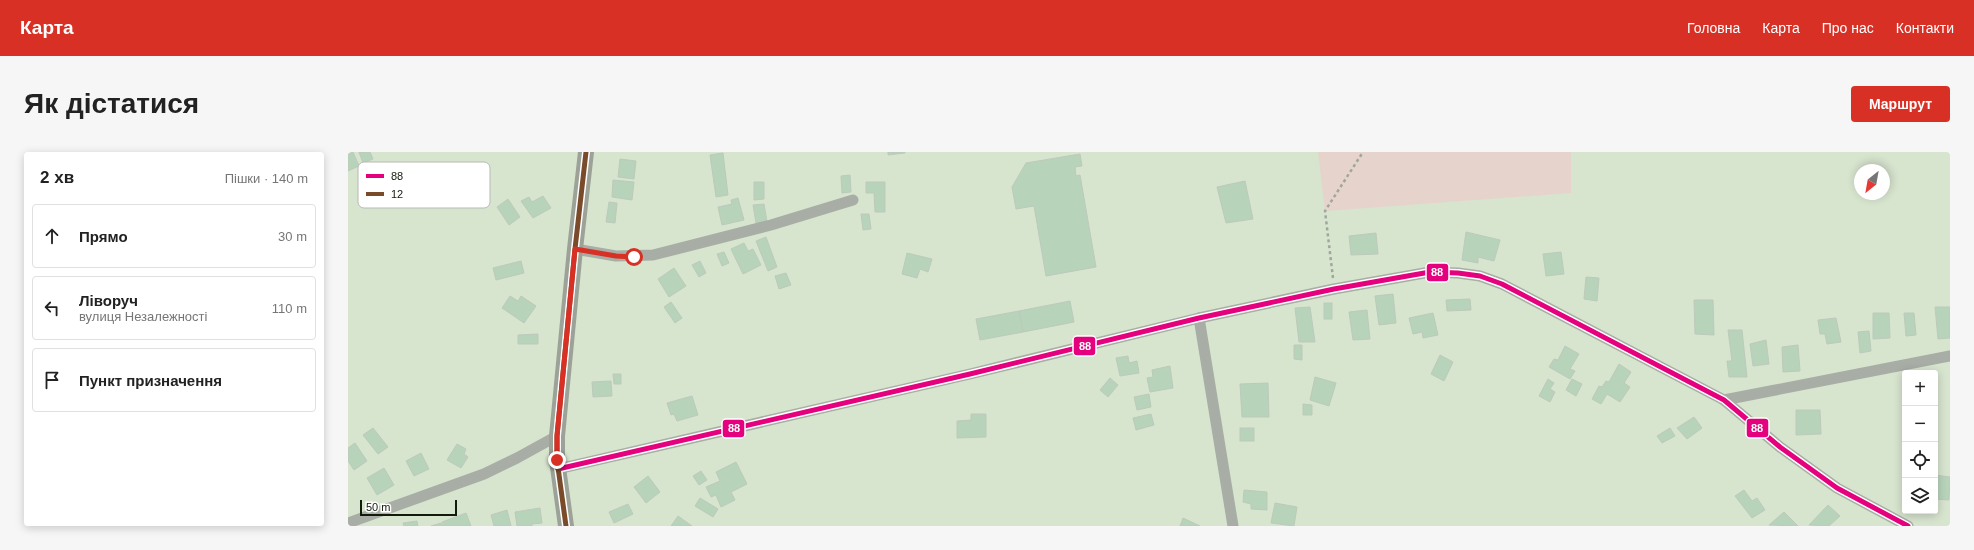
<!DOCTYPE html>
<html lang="uk">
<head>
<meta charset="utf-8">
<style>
	body { margin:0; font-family:Arial,sans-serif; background:#f6f6f6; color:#222 }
	.controls { position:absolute; right:12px; bottom:12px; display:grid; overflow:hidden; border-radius:4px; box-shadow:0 2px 10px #0003 }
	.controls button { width:36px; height:36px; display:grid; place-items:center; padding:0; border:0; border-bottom:1px solid #e0e0e0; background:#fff; color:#222; font:20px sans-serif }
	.compass { position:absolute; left:1506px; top:12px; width:36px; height:36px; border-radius:50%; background:#fff; box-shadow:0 2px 10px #0003; rotate:211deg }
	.scale { position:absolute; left:12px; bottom:10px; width:97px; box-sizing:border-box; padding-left:4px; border:2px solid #111a0b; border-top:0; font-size:11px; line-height:14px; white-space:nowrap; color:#111a0b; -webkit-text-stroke:3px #fff; paint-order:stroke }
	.stop { position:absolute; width:12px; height:12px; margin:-9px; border:3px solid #d93025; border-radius:50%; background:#fff }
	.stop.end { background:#d93025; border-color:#fff; box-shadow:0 1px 4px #0008 }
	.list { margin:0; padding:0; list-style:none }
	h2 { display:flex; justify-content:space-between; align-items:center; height:52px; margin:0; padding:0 16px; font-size:17px }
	h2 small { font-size:13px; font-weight:400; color:#767676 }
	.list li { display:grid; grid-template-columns:26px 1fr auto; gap:12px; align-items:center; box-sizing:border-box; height:64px; margin:0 8px 8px; padding:0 8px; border:1px solid #e0e0e0; border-radius:4px }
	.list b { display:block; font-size:15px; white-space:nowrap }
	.list p { margin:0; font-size:13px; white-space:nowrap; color:#767676 }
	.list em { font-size:13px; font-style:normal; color:#767676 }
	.icon { flex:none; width:22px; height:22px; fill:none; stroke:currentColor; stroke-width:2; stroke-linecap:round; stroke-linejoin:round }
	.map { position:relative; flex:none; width:1602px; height:374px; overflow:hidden; border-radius:4px }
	header { display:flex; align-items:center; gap:24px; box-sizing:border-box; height:56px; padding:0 20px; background:#d93025; color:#fff }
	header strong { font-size:19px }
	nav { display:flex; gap:22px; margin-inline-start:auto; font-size:14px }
	.intro { display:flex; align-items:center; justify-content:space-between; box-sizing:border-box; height:96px; padding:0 24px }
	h1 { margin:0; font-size:28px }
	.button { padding:10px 18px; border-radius:4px; background:#d93025; color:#fff; font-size:14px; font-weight:700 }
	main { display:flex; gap:24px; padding:0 24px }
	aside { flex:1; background:#fff; border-radius:4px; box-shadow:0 2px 10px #0003 }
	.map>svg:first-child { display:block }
	.green { fill:#e6d3cb }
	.building { fill:#b7d3ba; stroke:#bdcabb }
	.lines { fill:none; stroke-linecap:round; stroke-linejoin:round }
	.path { stroke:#a0a69c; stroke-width:2.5; stroke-dasharray:3 3; stroke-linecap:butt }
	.street { stroke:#a8ada5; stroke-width:11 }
	.secondary { stroke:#9ca298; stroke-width:16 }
	.bus-1-casing { stroke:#fff; stroke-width:8 }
	.bus-2-casing { stroke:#fff; stroke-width:8 }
	.bus-1 { stroke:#e5007d; stroke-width:5 }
	.bus-2 { stroke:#7a4b2a; stroke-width:5 }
	.route { stroke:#d93025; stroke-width:5 }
	.key { fill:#fff; stroke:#b8bab6; stroke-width:1 }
	.key-label { font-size:11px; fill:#111a0b }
	.line-badge { stroke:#fff; stroke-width:1.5 }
	.badge-label { font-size:11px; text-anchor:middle; font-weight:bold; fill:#fff }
</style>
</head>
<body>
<header>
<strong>Карта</strong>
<nav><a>Головна</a><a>Карта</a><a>Про нас</a><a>Контакти</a></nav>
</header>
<div class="intro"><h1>Як дістатися</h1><a class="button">Маршрут</a></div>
<main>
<aside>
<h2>2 хв<small>Пішки · 140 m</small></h2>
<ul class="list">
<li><svg class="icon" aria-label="ahead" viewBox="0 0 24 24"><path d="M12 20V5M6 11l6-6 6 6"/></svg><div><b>Прямо</b></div><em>30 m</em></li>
<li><svg class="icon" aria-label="left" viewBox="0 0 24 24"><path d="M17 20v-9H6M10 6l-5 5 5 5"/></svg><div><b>Ліворуч</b><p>вулиця Незалежності</p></div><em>110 m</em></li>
<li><svg class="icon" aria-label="arrive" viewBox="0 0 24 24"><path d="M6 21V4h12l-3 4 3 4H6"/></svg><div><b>Пункт призначення</b></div></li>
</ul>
</aside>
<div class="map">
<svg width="1602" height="374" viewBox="0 0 1602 374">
	<rect width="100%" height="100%" fill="#d7e4ce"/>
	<polygon class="green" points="970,0 1223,0 1223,41 977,59"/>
	<g class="building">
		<polygon points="5,0 11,14 0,19 0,2"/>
		<polygon points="11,0 22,0 25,7 15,11"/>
		<polygon points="540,0 557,0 557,1 540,3"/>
		<polygon points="375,1 380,43 368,45 362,3"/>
		<polygon points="732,2 734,14 727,15 728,24 732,23 748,115 698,124 686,54 668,57 664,35 678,11"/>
		<polygon points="272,7 288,9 286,27 270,25"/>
		<polygon points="502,23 503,40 494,41 493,24"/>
		<polygon points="265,28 286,30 284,48 264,45"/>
		<polygon points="897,29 905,67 878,71 869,35"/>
		<polygon points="406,30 416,30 416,47 406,48"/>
		<polygon points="518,30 537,30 537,60 527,60 526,41 518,41"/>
		<polygon points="195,44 203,56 185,66 173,49 181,45 184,50"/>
		<polygon points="390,46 396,68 374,73 370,55 384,52 383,48"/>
		<polygon points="160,47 172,65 161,73 149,55"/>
		<polygon points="261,50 269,51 267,71 258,70"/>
		<polygon points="416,52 419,70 408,71 405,53"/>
		<polygon points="513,62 521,62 523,77 515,78"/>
		<polygon points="1118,80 1152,88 1146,109 1130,105 1130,111 1114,108"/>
		<polygon points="1028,81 1030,102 1003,103 1001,84"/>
		<polygon points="418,85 429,115 420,119 408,89"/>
		<polygon points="396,91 400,99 405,97 413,113 395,122 383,97"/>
		<polygon points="376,100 381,111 374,114 369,102"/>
		<polygon points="1213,100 1216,122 1198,124 1195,102"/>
		<polygon points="559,101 584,107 580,120 572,117 569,126 554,122"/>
		<polygon points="173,109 176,121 148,128 145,116"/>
		<polygon points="352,109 358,121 351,125 344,113"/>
		<polygon points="326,116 338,134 321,145 310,127"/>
		<polygon points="438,121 443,133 431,137 427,124"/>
		<polygon points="1238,125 1251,126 1249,149 1236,147"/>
		<polygon points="1045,142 1048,171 1031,173 1027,144"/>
		<polygon points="162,144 170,149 173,144 188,154 176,171 154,156"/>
		<polygon points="1122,147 1123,158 1099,159 1098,148"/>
		<polygon points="1346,148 1365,148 1366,183 1347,182"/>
		<polygon points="722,149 726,170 675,180 671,159"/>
		<polygon points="323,150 334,166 327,171 316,155"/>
		<rect x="976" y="151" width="8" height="16"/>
		<polygon points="962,155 967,190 951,190 947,156"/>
		<polygon points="1587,155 1602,155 1602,186 1590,187"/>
		<polygon points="1019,158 1022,187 1005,188 1001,160"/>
		<polygon points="671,159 675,180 632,188 628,167"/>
		<polygon points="1085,161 1090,183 1075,186 1074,180 1065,182 1061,166"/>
		<polygon points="1525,161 1541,161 1542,186 1525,187"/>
		<polygon points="1556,161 1566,161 1568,183 1558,184"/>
		<polygon points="1488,166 1493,190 1479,192 1477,182 1472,182 1470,168"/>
		<polygon points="1380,178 1394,178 1399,225 1381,225 1379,209 1384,209"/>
		<polygon points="1521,179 1523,199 1512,201 1510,180"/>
		<polygon points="190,182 190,192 170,192 170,183"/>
		<polygon points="1418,188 1421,212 1405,214 1402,192"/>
		<polygon points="946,193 954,193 954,208 946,207"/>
		<polygon points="1450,193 1452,219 1435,220 1434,195"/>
		<polygon points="1217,194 1231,202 1222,217 1227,219 1222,227 1201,215 1206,207 1210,208"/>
		<polygon points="1092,203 1105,210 1096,229 1083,222"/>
		<polygon points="780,204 781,211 789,209 791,221 772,224 768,206"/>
		<polygon points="1271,212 1283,220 1276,231 1282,235 1272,250 1259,242 1253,252 1244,247 1251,234 1254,235 1258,229 1261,230"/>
		<polygon points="822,214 825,236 802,240 799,226 805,225 804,218"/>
		<polygon points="265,222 273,222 273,232 266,232"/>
		<polygon points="967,225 988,231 981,254 962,248"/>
		<polygon points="762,226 770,233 760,245 752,238"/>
		<polygon points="1200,227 1206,231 1202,237 1207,240 1202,250 1191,244"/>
		<polygon points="1224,227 1234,232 1228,244 1218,238"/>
		<polygon points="263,229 264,244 245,245 244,230"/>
		<polygon points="920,231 921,265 894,265 892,232"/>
		<polygon points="801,242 803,255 789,258 786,245"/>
		<polygon points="344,244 350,263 329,269 326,262 323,263 319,251"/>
		<polygon points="955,252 964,253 964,263 955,263"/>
		<polygon points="1448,258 1472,258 1473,282 1448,283"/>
		<polygon points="623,262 638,262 638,285 609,286 609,269 623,268"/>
		<polygon points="803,262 806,273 788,278 785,266"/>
		<polygon points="1346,265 1354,276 1339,287 1329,276"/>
		<polygon points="25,276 40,295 30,302 15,283"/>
		<rect x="892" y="276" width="14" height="13"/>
		<polygon points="1322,276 1327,284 1314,291 1309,284"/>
		<polygon points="7,291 19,309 6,318 0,309 0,296"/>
		<polygon points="109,292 118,297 116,302 120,305 113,316 99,308"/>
		<polygon points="73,301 81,317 66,324 58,309"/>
		<polygon points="388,310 399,332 383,340 387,348 373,355 368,343 363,345 358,335 372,329 368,320"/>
		<polygon points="36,316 46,333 29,343 19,326"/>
		<polygon points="353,319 359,328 351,333 345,324"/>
		<polygon points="1587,323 1602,325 1601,348 1587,347"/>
		<polygon points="300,324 312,340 298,351 286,335"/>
		<polygon points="896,338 919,340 919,358 903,357 903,352 895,350"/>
		<polygon points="1396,338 1404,349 1409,346 1417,358 1404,366 1387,344"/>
		<polygon points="352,346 370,357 365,365 347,354"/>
		<polygon points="927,351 949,355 946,374 923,371"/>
		<polygon points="280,352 285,362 266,371 261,360"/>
		<polygon points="1480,353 1492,364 1481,374 1461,373"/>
		<polygon points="192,356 194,371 184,372 184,374 169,374 167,360"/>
		<polygon points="159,358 163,374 146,374 143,363"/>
		<polygon points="1436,360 1450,374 1421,373"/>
		<polygon points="118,361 123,374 96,374 94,370"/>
		<polygon points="330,364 344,374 323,374"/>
		<polygon points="835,366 852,374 832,374"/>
		<polygon points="69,369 70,374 56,374 55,371"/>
		<polygon points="93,371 95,374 83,374"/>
	</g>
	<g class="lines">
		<polyline class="path" points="985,126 977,59 1015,0"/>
		<g class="street">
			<polyline points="227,97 268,104 305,103 423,73 505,48"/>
			<polyline points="851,166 885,374"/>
			<polyline points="1376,248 1602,204"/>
			<polyline points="210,317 622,222 851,166 986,137 1082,120 1110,121 1132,124 1154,132 1376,248 1432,295 1489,336 1560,374"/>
			<polyline points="0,371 136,322 169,306 209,284"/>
		</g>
		<polyline class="secondary" points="218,374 209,308 209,284 227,97 238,0"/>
		<defs>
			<polyline id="bus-1" points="210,317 622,222 851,166 986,137 1082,120 1110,121 1132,124 1154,132 1376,248 1432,295 1489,336 1560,374"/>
			<polyline id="bus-2" points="218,374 209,308 209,284 227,97 238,0"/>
		</defs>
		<use href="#bus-1" class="bus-1-casing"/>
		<use href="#bus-2" class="bus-2-casing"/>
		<use href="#bus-1" class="bus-1"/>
		<use href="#bus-2" class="bus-2"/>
	</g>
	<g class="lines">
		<polyline class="route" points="209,308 209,284 227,97 268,104 286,105"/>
	</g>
	<rect x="10" y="10" width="132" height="46" rx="6" class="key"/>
	<rect x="18" y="22" width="18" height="4" fill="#e5007d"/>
	<rect x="18" y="40" width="18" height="4" fill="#7a4b2a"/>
	<g class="key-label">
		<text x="43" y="28">88</text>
		<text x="43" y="46">12</text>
	</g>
	<g class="line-badge">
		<rect x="1078" y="111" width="23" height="19" rx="4" fill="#e5007d"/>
		<rect x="725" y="184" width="23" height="20" rx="4" fill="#e5007d"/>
		<rect x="1398" y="266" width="23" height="20" rx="4" fill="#e5007d"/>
		<rect x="374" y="267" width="23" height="19" rx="4" fill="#e5007d"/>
	</g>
	<g class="badge-label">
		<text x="1089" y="124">88</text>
		<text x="737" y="198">88</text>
		<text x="1409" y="280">88</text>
		<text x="386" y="280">88</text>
	</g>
</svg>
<div class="controls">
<button>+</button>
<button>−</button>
<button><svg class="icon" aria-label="locate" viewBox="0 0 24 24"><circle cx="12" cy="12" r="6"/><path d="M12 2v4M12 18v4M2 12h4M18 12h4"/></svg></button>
<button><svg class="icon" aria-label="layers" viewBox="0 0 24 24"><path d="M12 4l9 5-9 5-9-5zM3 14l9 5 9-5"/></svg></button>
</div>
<svg class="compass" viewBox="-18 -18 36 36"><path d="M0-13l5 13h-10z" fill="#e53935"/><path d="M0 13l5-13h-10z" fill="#767676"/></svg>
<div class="scale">50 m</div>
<div class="stop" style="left:286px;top:105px"></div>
<div class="stop end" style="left:209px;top:308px"></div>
</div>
</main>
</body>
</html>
